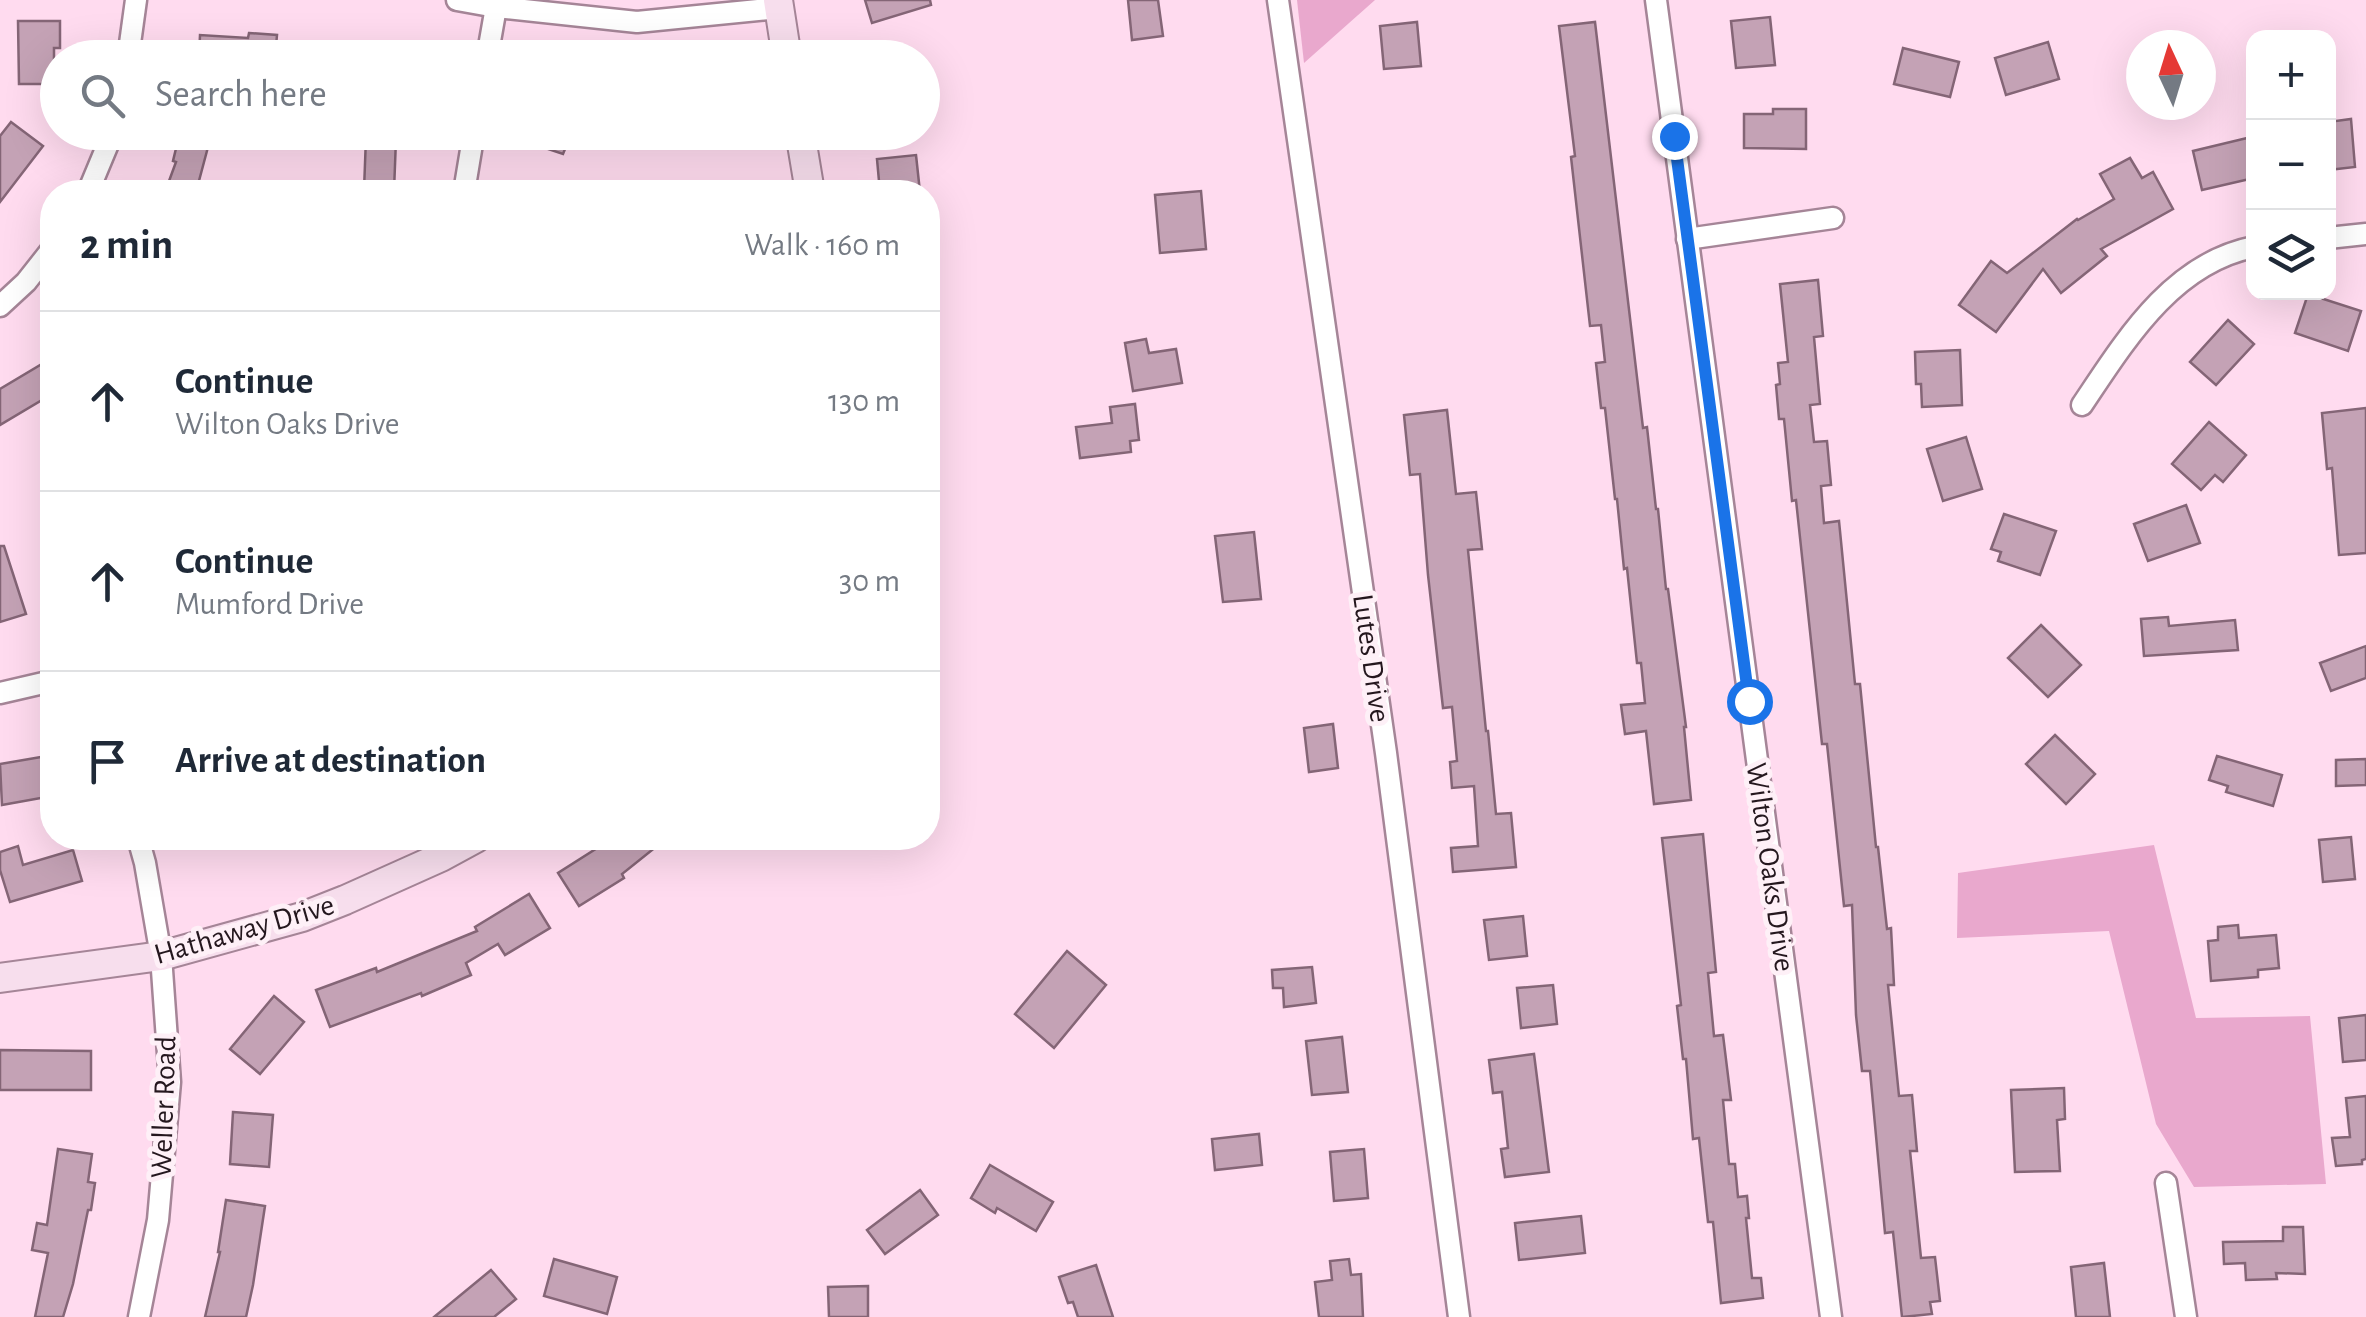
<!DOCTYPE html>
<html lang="en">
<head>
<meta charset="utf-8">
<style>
	body { margin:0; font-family:"Alegreya Sans",sans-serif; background:#f2f2f3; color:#1f2937 }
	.controls { position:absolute; right:30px; top:30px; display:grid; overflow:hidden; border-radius:20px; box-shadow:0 10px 40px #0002 }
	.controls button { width:90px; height:90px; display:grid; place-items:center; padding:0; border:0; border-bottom:2px solid #e0e1e3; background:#fff; color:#1f2937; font:50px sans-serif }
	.compass { position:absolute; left:2126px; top:30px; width:90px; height:90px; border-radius:50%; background:#fff; box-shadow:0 10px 40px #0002; rotate:356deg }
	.stop { position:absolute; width:30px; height:30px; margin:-22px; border:8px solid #1a73e8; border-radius:50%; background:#fff }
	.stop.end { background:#1a73e8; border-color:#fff; box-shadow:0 2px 10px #0008 }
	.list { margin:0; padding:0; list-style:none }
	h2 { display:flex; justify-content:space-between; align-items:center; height:130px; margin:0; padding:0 40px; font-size:42px }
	h2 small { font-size:32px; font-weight:400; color:#747a83 }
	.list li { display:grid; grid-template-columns:65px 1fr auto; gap:30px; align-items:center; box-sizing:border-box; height:180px; padding:0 40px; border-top:2px solid #e0e1e3 }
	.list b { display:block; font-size:38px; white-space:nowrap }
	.list p { margin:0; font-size:32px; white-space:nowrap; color:#747a83 }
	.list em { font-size:32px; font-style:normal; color:#747a83 }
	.icon { flex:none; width:55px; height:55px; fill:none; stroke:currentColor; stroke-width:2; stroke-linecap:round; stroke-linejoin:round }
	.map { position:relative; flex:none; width:2366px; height:1317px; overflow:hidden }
	.search { position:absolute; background:#fff; box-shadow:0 10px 40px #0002; left:40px; top:40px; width:900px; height:110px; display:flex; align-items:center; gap:25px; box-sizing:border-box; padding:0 35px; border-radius:55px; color:#747a83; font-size:38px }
	.panel { position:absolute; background:#fff; box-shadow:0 10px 40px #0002; left:40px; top:180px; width:900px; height:670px; border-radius:40px }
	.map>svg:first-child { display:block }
	.green { fill:#e9a8cd }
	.building { fill:#c4a2b5; stroke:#846576; stroke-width:2.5 }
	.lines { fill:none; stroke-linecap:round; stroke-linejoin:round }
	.street-casing { stroke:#a58597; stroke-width:25 }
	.secondary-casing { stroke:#a58597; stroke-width:32 }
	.street { stroke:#fff; stroke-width:20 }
	.secondary { stroke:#f7deed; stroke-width:28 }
	.route { stroke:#1a73e8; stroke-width:12 }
	.labels { text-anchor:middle; stroke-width:10; stroke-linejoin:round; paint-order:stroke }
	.street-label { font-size:30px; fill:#24171e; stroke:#fef0f7 }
</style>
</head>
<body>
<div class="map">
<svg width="2366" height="1317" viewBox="0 0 2366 1317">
	<rect width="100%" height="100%" fill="#ffdbef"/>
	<g class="green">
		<polygon points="1297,0 1375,0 1304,63"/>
		<polygon points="2154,845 2196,1018 2310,1016 2326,1184 2194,1187 2156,1124 2109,931 1957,938 1958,873"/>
	</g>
	<g class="building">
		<polygon points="865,0 930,0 931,5 872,23"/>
		<polygon points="1128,0 1158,0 1163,36 1132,40"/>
		<polygon points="1770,17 1775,65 1736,68 1731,21"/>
		<polygon points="18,21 60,21 60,48 54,48 54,84 19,84"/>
		<polygon points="1417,22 1421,66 1384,69 1380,26"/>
		<polygon points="1595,22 1643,428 1647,427 1656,509 1658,509 1666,589 1668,589 1686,727 1684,727 1691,800 1654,804 1646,731 1625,734 1621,705 1645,703 1641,663 1637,663 1627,568 1624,569 1617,499 1615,499 1605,408 1601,408 1596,363 1605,362 1601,325 1590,326 1571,157 1575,156 1559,26"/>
		<polygon points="249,33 277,35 275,58 199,58 200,35 248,38"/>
		<polygon points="2048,42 2059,79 2006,95 1995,58"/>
		<polygon points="1903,48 1959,62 1950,97 1894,84"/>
		<polygon points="1773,109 1806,109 1806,149 1744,148 1744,114 1773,114"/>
		<polygon points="2351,119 2355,167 2328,170 2328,122"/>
		<polygon points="11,122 43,146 0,202 0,136"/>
		<polygon points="180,132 212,132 196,192 165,192 176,162 173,161"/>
		<polygon points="509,132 572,132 563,154 509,136"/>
		<polygon points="366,137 396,139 394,191 364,190"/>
		<polygon points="2247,138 2254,167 2254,178 2202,190 2193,151"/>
		<polygon points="916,155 920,192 880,192 877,159"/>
		<polygon points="2130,158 2142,178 2153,172 2173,209 2101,249 2107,256 2061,293 2043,269 1996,332 1959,305 1991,261 2007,273 2077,219 2078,220 2114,199 2100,174"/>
		<polygon points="1201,191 1206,249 1160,253 1155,195"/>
		<polygon points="1818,280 1823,336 1814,337 1820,404 1810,405 1814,442 1827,441 1831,485 1821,486 1824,523 1839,521 1855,684 1860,684 1876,847 1878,847 1887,929 1891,928 1894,985 1888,985 1899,1096 1912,1095 1917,1151 1910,1151 1921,1258 1935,1257 1940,1301 1930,1302 1932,1314 1902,1317 1893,1232 1885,1233 1870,1071 1862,1071 1856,1015 1852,905 1844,906 1827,744 1822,744 1796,500 1792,501 1784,419 1779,419 1776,385 1780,384 1778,363 1788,362 1780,284"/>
		<polygon points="2308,294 2361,311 2348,351 2295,333"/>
		<polygon points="2228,320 2254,344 2216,385 2190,362"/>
		<polygon points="1146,339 1149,353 1176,349 1182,383 1133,391 1125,343"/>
		<polygon points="1960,350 1962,405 1922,407 1921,384 1916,384 1915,352"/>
		<polygon points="52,358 52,394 0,425 0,389"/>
		<polygon points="1135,404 1139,440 1130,441 1131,452 1080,458 1076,427 1112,423 1110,407"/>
		<polygon points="2366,408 2366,553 2339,555 2332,468 2327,469 2322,413"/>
		<polygon points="1447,410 1456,494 1476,492 1482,549 1468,550 1486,731 1488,731 1496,814 1511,813 1516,867 1453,872 1451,848 1478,846 1474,786 1452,788 1450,762 1457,761 1452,707 1443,708 1428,575 1420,474 1410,475 1404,415"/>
		<polygon points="2209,422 2246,455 2223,482 2215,475 2201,490 2172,464"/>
		<polygon points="1966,437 1982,489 1943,501 1927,449"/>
		<polygon points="2186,505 2200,543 2148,561 2134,524"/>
		<polygon points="2004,514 2056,531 2040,575 1998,561 2001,552 1991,549"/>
		<polygon points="1254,532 1261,599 1223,602 1215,536"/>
		<polygon points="0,546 4,546 26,614 0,622"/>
		<polygon points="2168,617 2169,626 2235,620 2238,650 2144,656 2141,619"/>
		<polygon points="2041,625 2081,665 2048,697 2008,658"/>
		<polygon points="2366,646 2366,678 2331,691 2320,663"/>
		<polygon points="1333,724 1338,768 1309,772 1304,728"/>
		<polygon points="2055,735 2095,774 2066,804 2026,764"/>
		<polygon points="47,756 52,796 2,805 0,764"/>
		<polygon points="2217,756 2282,775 2273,806 2226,792 2228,786 2209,780"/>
		<polygon points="2366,759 2366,785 2336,786 2336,760"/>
		<polygon points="1703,834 1716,972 1708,973 1714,1036 1723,1035 1731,1100 1723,1100 1729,1164 1735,1164 1738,1197 1747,1196 1749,1218 1746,1218 1752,1278 1761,1278 1763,1298 1721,1303 1713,1222 1708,1222 1699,1138 1693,1139 1686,1059 1683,1059 1677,1006 1681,1005 1662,838"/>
		<polygon points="2351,837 2355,879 2323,882 2319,840"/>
		<polygon points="613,838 667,838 622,874 624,878 579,906 558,873"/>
		<polygon points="18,846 23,865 73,850 82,881 10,902 0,870 0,852"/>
		<polygon points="529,894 550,928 505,955 498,944 466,963 471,975 422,996 421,993 330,1027 316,990 376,968 377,972 477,931 475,927"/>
		<polygon points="1523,916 1527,956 1489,960 1484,920"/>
		<polygon points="2238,925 2239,938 2276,935 2279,968 2258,970 2258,977 2211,981 2208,941 2218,940 2218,927"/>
		<polygon points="1067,951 1106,985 1054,1048 1015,1014"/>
		<polygon points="1312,967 1316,1003 1284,1007 1283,988 1273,988 1272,970"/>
		<polygon points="1553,985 1557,1024 1521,1028 1517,988"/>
		<polygon points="274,996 304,1022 260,1074 230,1049"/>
		<polygon points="2366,1015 2366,1060 2343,1062 2339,1018"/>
		<polygon points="1342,1037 1348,1092 1312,1095 1306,1041"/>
		<polygon points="0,1050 91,1051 91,1090 0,1090"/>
		<polygon points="1534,1054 1549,1172 1505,1177 1501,1149 1508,1148 1502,1092 1493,1093 1489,1060"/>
		<polygon points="2064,1088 2065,1119 2057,1120 2060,1171 2015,1172 2011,1090"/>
		<polygon points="2366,1096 2366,1159 2362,1160 2362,1164 2336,1166 2332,1138 2350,1137 2346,1098"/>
		<polygon points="233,1112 273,1115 269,1167 230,1164"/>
		<polygon points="1259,1134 1262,1165 1215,1170 1212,1139"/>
		<polygon points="58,1149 92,1154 88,1182 95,1183 91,1210 88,1210 73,1284 63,1317 35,1317 48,1253 32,1250 37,1223 47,1225"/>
		<polygon points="1364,1149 1368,1198 1334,1201 1330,1152"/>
		<polygon points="990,1165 1053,1202 1036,1231 997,1208 995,1213 971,1198"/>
		<polygon points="920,1190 938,1215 885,1254 867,1230"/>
		<polygon points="226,1200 265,1206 253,1285 246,1317 205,1317 220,1252 218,1252"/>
		<polygon points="1581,1216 1585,1253 1519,1260 1515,1223"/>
		<polygon points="2283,1227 2303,1227 2305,1274 2276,1273 2277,1279 2246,1280 2245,1263 2224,1264 2223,1242 2283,1241"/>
		<polygon points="554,1259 617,1277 607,1314 544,1296"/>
		<polygon points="1349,1259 1351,1275 1361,1274 1363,1317 1319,1317 1315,1282 1332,1280 1330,1261"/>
		<polygon points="2104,1263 2110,1317 2076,1317 2071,1267"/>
		<polygon points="1096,1265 1113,1317 1078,1317 1073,1302 1068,1303 1059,1277"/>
		<polygon points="491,1270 516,1299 494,1317 434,1317"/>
		<polygon points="868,1286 868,1317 829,1317 828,1287"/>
	</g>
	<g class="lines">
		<defs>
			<g id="street">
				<polyline points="457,0 496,7 637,22 778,8"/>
				<polyline points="1278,0 1386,753 1459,1317"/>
				<polyline points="1656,0 1831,1317"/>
				<polyline points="128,58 136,0"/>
				<polyline points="487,58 496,7"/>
				<polyline points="88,192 113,132"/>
				<polyline points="464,192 474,132"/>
				<polyline points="2328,238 2366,234"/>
				<polyline points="1687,239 1833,218"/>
				<polyline points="0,306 26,282 52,249"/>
				<path d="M 2082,405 C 2125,341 2172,263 2254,247"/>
				<polyline points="0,693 52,681"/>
				<polyline points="138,838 145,863 161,956 170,1082 158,1220 139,1317"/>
				<polyline points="2166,1183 2186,1317"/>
			</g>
			<g id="secondary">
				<polyline points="778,0 787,58"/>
				<polyline points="800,132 810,192"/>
				<polyline points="0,978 161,956 302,917 345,900 441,857 476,838"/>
			</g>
		</defs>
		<use href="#street" class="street-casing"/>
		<use href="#secondary" class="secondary-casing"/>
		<use href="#street" class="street"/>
		<use href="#secondary" class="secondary"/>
	</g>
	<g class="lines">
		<polyline class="route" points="1674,136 1749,701"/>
	</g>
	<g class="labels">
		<g class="street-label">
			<text transform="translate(1372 658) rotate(82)" y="10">Lutes Drive</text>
			<text transform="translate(1771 867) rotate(82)" y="10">Wilton Oaks Drive</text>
			<text transform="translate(244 929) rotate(-16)" y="10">Hathaway Drive</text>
			<text transform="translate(163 1107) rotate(-88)" y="10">Weller Road</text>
		</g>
	</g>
</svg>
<div class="controls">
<button>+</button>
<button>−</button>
<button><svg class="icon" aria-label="layers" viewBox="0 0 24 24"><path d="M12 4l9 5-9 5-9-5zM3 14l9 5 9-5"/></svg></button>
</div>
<svg class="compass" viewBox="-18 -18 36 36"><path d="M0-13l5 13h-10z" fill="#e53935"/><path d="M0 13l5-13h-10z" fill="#747a83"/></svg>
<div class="stop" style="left:1749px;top:701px"></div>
<div class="stop end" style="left:1674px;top:136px"></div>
<div class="search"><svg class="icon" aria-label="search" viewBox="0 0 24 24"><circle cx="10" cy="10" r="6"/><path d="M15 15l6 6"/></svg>Search here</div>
<section class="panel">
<h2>2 min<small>Walk · 160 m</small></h2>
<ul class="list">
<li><svg class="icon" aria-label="ahead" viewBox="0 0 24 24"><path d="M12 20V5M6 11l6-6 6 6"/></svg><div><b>Continue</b><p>Wilton Oaks Drive</p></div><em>130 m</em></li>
<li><svg class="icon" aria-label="ahead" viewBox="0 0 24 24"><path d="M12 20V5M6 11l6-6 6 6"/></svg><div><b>Continue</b><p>Mumford Drive</p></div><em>30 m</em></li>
<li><svg class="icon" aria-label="arrive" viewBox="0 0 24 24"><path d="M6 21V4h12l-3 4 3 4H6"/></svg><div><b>Arrive at destination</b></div></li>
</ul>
</section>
</div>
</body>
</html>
